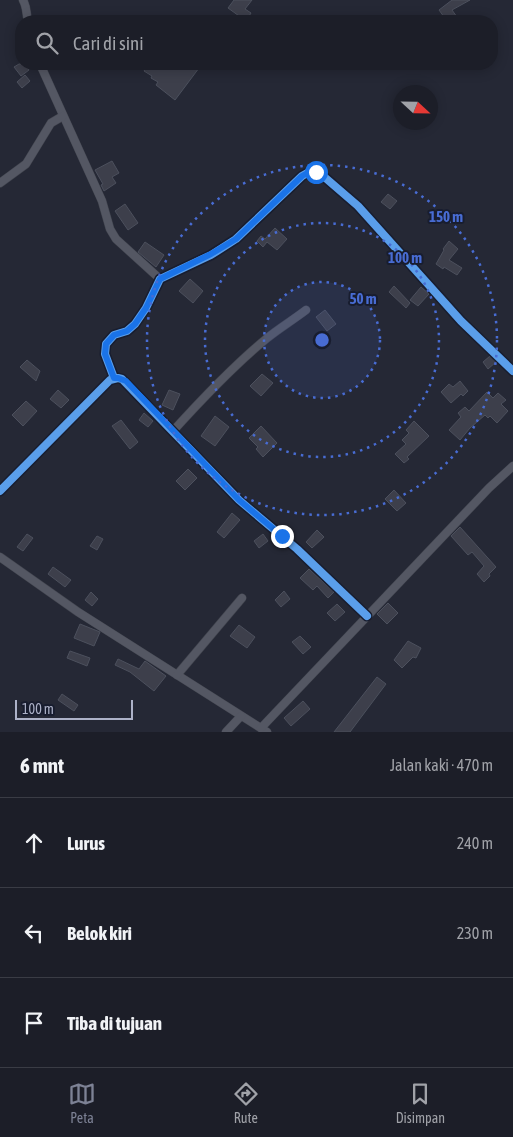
<!DOCTYPE html>
<html lang="id">
<head>
<meta charset="utf-8">
<style>
	body { margin:0; font-family:"Asap Condensed",sans-serif; background:#252730; color:#f1f3f6 }
	.compass { position:absolute; left:393px; top:85px; width:45px; height:45px; border-radius:50%; background:#1c1e28; box-shadow:0 2px 12px #0003; rotate:112deg }
	.scale { position:absolute; left:15px; bottom:12px; width:118px; box-sizing:border-box; padding-left:5px; border:2px solid #adb2c8; border-top:0; font-size:14px; line-height:18px; white-space:nowrap; color:#adb2c8; -webkit-text-stroke:4px #181d2f; paint-order:stroke }
	.stop { position:absolute; width:15px; height:15px; margin:-11px; border:4px solid #1a73e8; border-radius:50%; background:#fff }
	.stop.end { background:#1a73e8; border-color:#fff; box-shadow:0 1px 5px #0008 }
	.list { margin:0; padding:0; list-style:none }
	h2 { display:flex; justify-content:space-between; align-items:center; height:65px; margin:0; padding:0 20px; font-size:21px }
	h2 small { font-size:16px; font-weight:400; color:#a0a2a8 }
	.list li { display:grid; grid-template-columns:32px 1fr auto; gap:15px; align-items:center; box-sizing:border-box; height:90px; padding:0 20px; border-top:1px solid #3a3c45 }
	.list b { display:block; font-size:19px; white-space:nowrap }
	.list em { font-size:16px; font-style:normal; color:#a0a2a8 }
	.icon { flex:none; width:28px; height:28px; fill:none; stroke:currentColor; stroke-width:2; stroke-linecap:round; stroke-linejoin:round }
	.map { position:relative; flex:none; width:513px; height:732px; overflow:hidden }
	.search { position:absolute; background:#1c1e28; box-shadow:0 2px 12px #0003; left:15px; right:15px; top:15px; height:55px; display:flex; align-items:center; gap:12px; box-sizing:border-box; padding:0 18px; border-radius:20px; color:#a0a2a8; font-size:19px }
	.sheet { height:335px; background:#1c1e28 }
	nav { display:flex; justify-content:space-around; align-items:center; box-sizing:border-box; height:70px; border-top:1px solid #3a3c45; background:#1c1e28; font-size:14px; color:#a0a2a8 }
	nav a { display:grid; justify-items:center; gap:2px }
	nav .on { color:#7d8295 }
	.map>svg:first-child { display:block }
	.building { fill:#3d3f4b; stroke:#4c505d }
	.lines { fill:none; stroke-linecap:round; stroke-linejoin:round }
	.minor-casing { stroke:#41444e; stroke-width:9 }
	.minor { stroke:#545763; stroke-width:8 }
	.cycleway-casing { stroke:#181d2f; stroke-width:11 }
	.cycleway { stroke:#5a9eea; stroke-width:8 }
	.route { stroke:#1a73e8; stroke-width:6 }
	.ring { fill:none; stroke:#486cd3; stroke-width:2.5; stroke-dasharray:2.5 5 }
	.centre { fill:#486cd3; stroke:#181d2f; stroke-width:2.5 }
	.ring-label { font-size:15px; text-anchor:middle; font-weight:bold; fill:#486cd3; stroke:#181d2f; stroke-width:4; stroke-linejoin:round; paint-order:stroke }
</style>
</head>
<body>
<div class="map">
<svg width="513" height="732" viewBox="0 0 513 732">
	<rect width="100%" height="100%" fill="#252835"/>
	<g class="building">
		<polygon points="234,0 252,0 245,9 251,13 246,21 228,8"/>
		<polygon points="452,0 470,0 452,10 457,17 452,21 447,21 439,10"/>
		<polygon points="19,64 25,64 29,70 21,76 14,67"/>
		<polygon points="149,64 202,64 175,100 156,85 158,82 151,78 152,76 144,71"/>
		<polygon points="25,75 30,81 22,88 17,82"/>
		<polygon points="112,161 119,173 112,177 116,183 104,191 101,185 103,184 95,170"/>
		<polygon points="388,194 397,201 390,209 381,202"/>
		<polygon points="125,204 138,223 128,230 115,211"/>
		<polygon points="275,228 287,239 277,250 267,242 263,247 257,241 261,236 265,239"/>
		<polygon points="449,241 458,249 449,260 462,268 457,275 444,267 443,269 436,264 444,250 443,249"/>
		<polygon points="145,242 164,255 156,267 138,252"/>
		<polygon points="190,279 203,291 193,303 179,291"/>
		<polygon points="394,286 410,303 406,308 389,292"/>
		<polygon points="421,287 429,294 418,306 410,300"/>
		<polygon points="325,310 336,324 327,331 316,317"/>
		<polygon points="490,356 496,362 488,369 483,362"/>
		<polygon points="27,360 40,371 36,381 20,367"/>
		<polygon points="262,374 273,383 261,396 250,386"/>
		<polygon points="460,381 468,391 463,396 461,394 451,403 441,392 449,384 453,387"/>
		<polygon points="58,390 69,400 61,408 50,399"/>
		<polygon points="169,390 180,394 173,410 162,405"/>
		<polygon points="487,392 493,398 498,393 506,400 501,404 508,411 497,423 490,416 488,418 485,415 470,428 460,440 449,430 461,417 458,413 465,407 469,411"/>
		<polygon points="26,401 37,411 23,426 12,415"/>
		<polygon points="144,413 153,421 148,427 139,420"/>
		<polygon points="215,416 229,427 215,446 201,436"/>
		<polygon points="121,420 138,442 130,449 112,426"/>
		<polygon points="414,421 429,436 407,457 409,459 404,463 395,454 406,444 402,440 409,433 406,430"/>
		<polygon points="261,426 277,443 263,457 256,449 258,447 249,438"/>
		<polygon points="188,469 197,478 185,490 176,481"/>
		<polygon points="394,490 406,503 397,511 385,499"/>
		<polygon points="232,513 240,520 224,538 217,532"/>
		<polygon points="460,527 496,567 489,574 490,576 484,582 477,574 484,566 472,552 468,555 451,536"/>
		<polygon points="317,530 324,537 312,548 306,542"/>
		<polygon points="27,534 33,538 23,551 17,547"/>
		<polygon points="263,534 268,541 259,548 254,541"/>
		<polygon points="97,536 103,539 97,550 90,546"/>
		<polygon points="53,567 71,580 65,587 48,574"/>
		<polygon points="309,569 334,592 328,598 317,586 313,590 300,578"/>
		<polygon points="284,591 290,599 281,607 275,600"/>
		<polygon points="91,592 98,599 92,606 85,600"/>
		<polygon points="388,603 398,613 387,624 377,614"/>
		<polygon points="337,604 345,612 335,621 327,613"/>
		<polygon points="80,624 100,632 94,646 74,638"/>
		<polygon points="239,625 255,637 247,648 230,636"/>
		<polygon points="300,636 311,647 303,654 292,642"/>
		<polygon points="408,641 421,648 416,658 413,657 402,668 394,660"/>
		<polygon points="70,651 90,658 87,666 67,658"/>
		<polygon points="118,659 139,669 145,661 166,676 154,691 130,672 115,665"/>
		<polygon points="377,677 386,684 350,732 334,732"/>
		<polygon points="62,694 78,705 74,711 58,700"/>
		<polygon points="303,701 310,709 291,726 284,718"/>
	</g>
	<g class="lines">
		<defs>
			<g id="minor">
				<path d="M 23,0 C 27,7 26,13 28,21"/>
				<polyline points="40,64 102,201 110,229 116,239 160,279"/>
				<polyline points="0,183 26,164 51,123 63,116"/>
				<polyline points="114,378 105,354 106,344 114,335 127,331 135,324 146,308 160,279 211,255 236,239 302,176 311,171 322,175 358,206 461,321 513,371"/>
				<path d="M 173,431 C 202,399 232,367 266,339 C 278,329 293,320 306,310"/>
				<polyline points="0,491 110,380 118,378 122,379 239,500 297,549 367,616"/>
				<polyline points="0,557 78,612 267,732"/>
				<polyline points="177,675 242,598"/>
				<polyline points="261,728 489,488 513,466"/>
				<polyline points="226,732 241,716"/>
			</g>
		</defs>
		<use href="#minor" class="minor-casing"/>
		<use href="#minor" class="minor"/>
		<defs>
			<g id="cycleway">
				<polyline points="114,378 105,354 106,344 114,335 127,331 135,324 146,308 160,279 211,255 236,239 302,176 311,171 322,175 358,206 461,321 513,371"/>
				<polyline points="0,491 110,380 118,378 122,379 239,500 297,549 367,616"/>
			</g>
		</defs>
		<use href="#cycleway" class="cycleway-casing"/>
		<use href="#cycleway" class="cycleway"/>
	</g>
	<g class="lines">
		<polyline class="route" points="282,536 239,500 126,381 118,378 114,378 105,354 106,344 114,335 127,331 135,324 146,308 160,279 211,254 236,239 302,176 311,171 316,172"/>
	</g>
	<circle cx="322" cy="340" r="58" fill="#486cd3" fill-opacity=".12"/>
	<g class="ring">
		<circle cx="322" cy="340" r="58"/>
		<circle cx="322" cy="340" r="117"/>
		<circle cx="322" cy="340" r="175"/>
	</g>
	<circle cx="322" cy="340" r="8" class="centre"/>
	<g class="ring-label">
		<text x="446" y="222">150 m</text>
		<text x="405" y="263">100 m</text>
		<text x="363" y="304">50 m</text>
	</g>
</svg>
<svg class="compass" viewBox="-18 -18 36 36"><path d="M0-13l5 13h-10z" fill="#e53935"/><path d="M0 13l5-13h-10z" fill="#a0a2a8"/></svg>
<div class="scale">100 m</div>
<div class="stop" style="left:316px;top:172px"></div>
<div class="stop end" style="left:282px;top:536px"></div>
<div class="search"><svg class="icon" aria-label="search" viewBox="0 0 24 24"><circle cx="10" cy="10" r="6"/><path d="M15 15l6 6"/></svg>Cari di sini</div>
</div>
<section class="sheet">
<h2>6 mnt<small>Jalan kaki · 470 m</small></h2>
<ul class="list">
<li><svg class="icon" aria-label="ahead" viewBox="0 0 24 24"><path d="M12 20V5M6 11l6-6 6 6"/></svg><div><b>Lurus</b></div><em>240 m</em></li>
<li><svg class="icon" aria-label="left" viewBox="0 0 24 24"><path d="M17 20v-9H6M10 6l-5 5 5 5"/></svg><div><b>Belok kiri</b></div><em>230 m</em></li>
<li><svg class="icon" aria-label="arrive" viewBox="0 0 24 24"><path d="M6 21V4h12l-3 4 3 4H6"/></svg><div><b>Tiba di tujuan</b></div></li>
</ul>
</section>
<nav>
<a class="on"><svg class="icon" aria-label="map" viewBox="0 0 24 24"><path d="M3 6l6-2 6 2 6-2v14l-6 2-6-2-6 2zM9 4v14M15 6v14"/></svg>Peta</a>
<a><svg class="icon" aria-label="directions" viewBox="0 0 24 24"><path d="M12 3l9 9-9 9-9-9zM9 14v-3h6M13 9l2 2-2 2"/></svg>Rute</a>
<a><svg class="icon" aria-label="saved" viewBox="0 0 24 24"><path d="M7 4h10v16l-5-4-5 4z"/></svg>Disimpan</a>
</nav>
</body>
</html>
